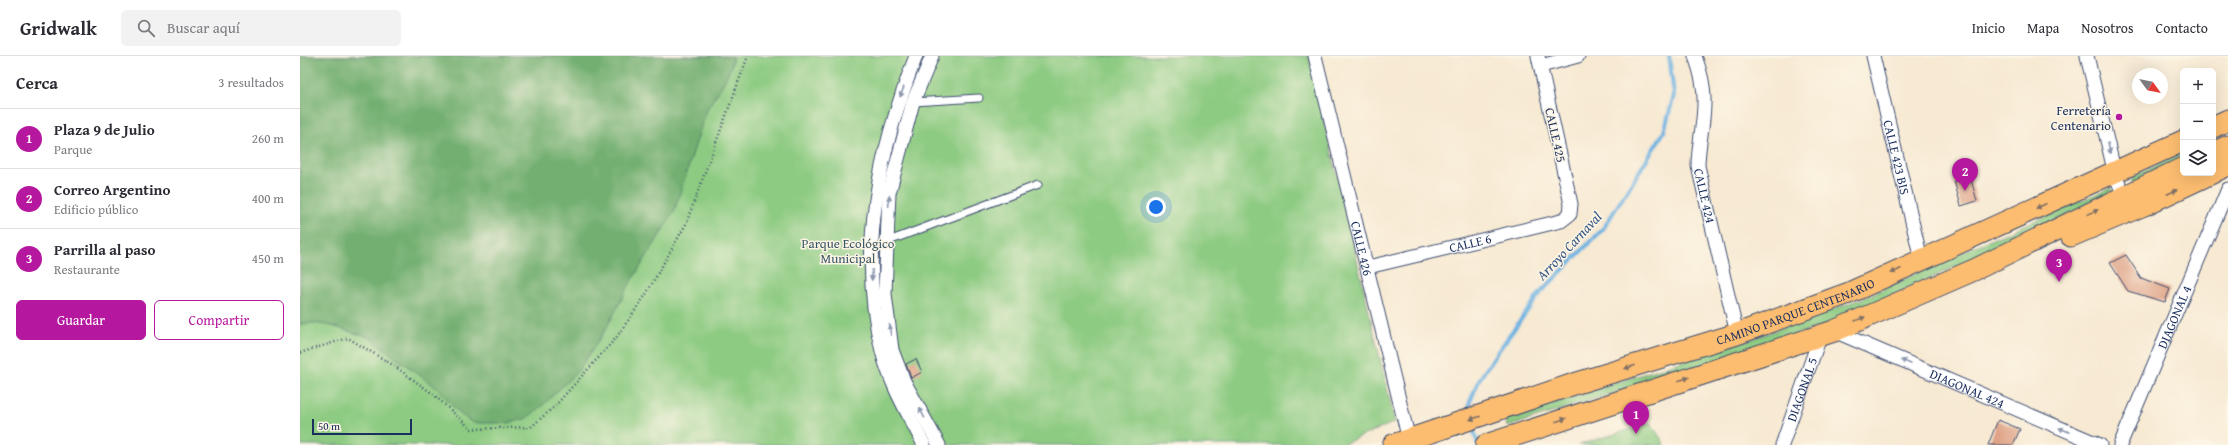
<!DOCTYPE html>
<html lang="es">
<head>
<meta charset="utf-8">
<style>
	body { margin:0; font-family:"Gentium Book Plus",serif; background:#f2f2f3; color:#2b2b33 }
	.controls { position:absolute; right:12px; top:12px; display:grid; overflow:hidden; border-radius:6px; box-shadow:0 4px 16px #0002 }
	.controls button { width:36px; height:36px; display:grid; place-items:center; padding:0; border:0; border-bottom:1px solid #e1e1e2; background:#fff; color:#2b2b33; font:20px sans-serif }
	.compass { position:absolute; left:1832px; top:12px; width:36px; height:36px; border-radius:50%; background:#fff; box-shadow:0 4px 16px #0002; rotate:123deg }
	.scale { position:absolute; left:12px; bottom:10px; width:100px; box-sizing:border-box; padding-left:4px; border:2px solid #1b2f5e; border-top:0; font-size:11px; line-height:14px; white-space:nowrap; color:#1b2f5e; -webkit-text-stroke:3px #fcf5e5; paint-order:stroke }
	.you { position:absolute; left:856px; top:151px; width:14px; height:14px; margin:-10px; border:3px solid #fff; border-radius:50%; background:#1a73e8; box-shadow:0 0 0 6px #1a73e833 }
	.badge { display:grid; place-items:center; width:26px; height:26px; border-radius:50%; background:#b5179e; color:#fff; font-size:13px; font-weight:700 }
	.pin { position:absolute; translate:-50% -33px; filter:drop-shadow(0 1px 2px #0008) }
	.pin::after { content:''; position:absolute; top:21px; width:14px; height:12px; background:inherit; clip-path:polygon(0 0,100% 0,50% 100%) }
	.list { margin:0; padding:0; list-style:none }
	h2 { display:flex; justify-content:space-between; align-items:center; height:52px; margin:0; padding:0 16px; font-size:17px }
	h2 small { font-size:13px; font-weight:400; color:#7c7c81 }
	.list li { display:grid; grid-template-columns:26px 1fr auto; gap:12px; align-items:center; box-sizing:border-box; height:60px; padding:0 16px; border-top:1px solid #e1e1e2 }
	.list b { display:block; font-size:15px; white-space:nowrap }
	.list p { margin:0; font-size:13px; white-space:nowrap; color:#7c7c81 }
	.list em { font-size:13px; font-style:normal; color:#7c7c81 }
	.actions { display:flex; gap:8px; padding:12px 16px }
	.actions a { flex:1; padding:9px 0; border:1px solid #b5179e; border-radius:6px; text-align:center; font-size:14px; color:#b5179e }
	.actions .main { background:#b5179e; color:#fff }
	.icon { flex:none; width:22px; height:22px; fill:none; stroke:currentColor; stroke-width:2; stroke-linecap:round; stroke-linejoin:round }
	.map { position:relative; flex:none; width:1928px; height:389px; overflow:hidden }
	header { display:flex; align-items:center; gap:24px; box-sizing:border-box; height:56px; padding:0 20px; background:#fff; border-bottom:1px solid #e1e1e2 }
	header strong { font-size:19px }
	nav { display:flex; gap:22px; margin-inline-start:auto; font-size:14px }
	.search { width:280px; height:36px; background:#f2f2f3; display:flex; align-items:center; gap:10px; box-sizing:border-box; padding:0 14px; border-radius:6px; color:#7c7c81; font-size:15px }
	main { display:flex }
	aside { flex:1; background:#fff }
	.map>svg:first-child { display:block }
	.green { fill:#8dcb82; stroke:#547d70 }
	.forest { fill:#72af70; stroke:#466f67 }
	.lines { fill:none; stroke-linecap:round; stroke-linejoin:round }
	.stream { stroke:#6cb2e2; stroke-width:4 }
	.building { fill:#dfa387 }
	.lane-casing { stroke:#3c4b6f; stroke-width:9 }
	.street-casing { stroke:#3c4b6f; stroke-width:15 }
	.primary-casing { stroke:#3c4b6f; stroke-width:23 }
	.path { stroke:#3c4b6f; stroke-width:2.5; stroke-dasharray:1 3; stroke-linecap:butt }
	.lane { stroke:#fff; stroke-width:7 }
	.street { stroke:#fff; stroke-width:13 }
	.primary { stroke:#fcbd6f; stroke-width:21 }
	.oneway { fill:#8d97ae }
	.oneway2 { fill:#806f66 }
	.poi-dot { fill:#b5179e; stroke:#fcf5e5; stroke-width:1.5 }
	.labels { text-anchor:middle; stroke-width:3; stroke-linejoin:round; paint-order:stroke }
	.poi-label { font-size:13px; fill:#1b2f5e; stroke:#fcf5e5; text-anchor:end }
	.street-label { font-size:13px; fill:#1b2f5e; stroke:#fcf5e5 }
	.park-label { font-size:13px; fill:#385667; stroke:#fcf5e5 }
	.water-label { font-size:14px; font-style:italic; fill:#335686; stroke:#fcf5e5 }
</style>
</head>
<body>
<header>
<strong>Gridwalk</strong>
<div class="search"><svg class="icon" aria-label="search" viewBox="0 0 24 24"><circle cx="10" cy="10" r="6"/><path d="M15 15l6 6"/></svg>Buscar aquí</div>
<nav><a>Inicio</a><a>Mapa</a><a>Nosotros</a><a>Contacto</a></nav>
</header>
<main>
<aside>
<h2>Cerca<small>3 resultados</small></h2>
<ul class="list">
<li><span class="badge">1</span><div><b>Plaza 9 de Julio</b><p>Parque</p></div><em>260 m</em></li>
<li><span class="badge">2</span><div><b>Correo Argentino</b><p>Edificio público</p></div><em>400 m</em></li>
<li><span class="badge">3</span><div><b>Parrilla al paso</b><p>Restaurante</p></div><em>450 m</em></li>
</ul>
<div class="actions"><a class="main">Guardar</a><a>Compartir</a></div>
</aside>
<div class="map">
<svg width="1928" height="389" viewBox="0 0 1928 389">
	<rect width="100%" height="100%" fill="#fcf5e5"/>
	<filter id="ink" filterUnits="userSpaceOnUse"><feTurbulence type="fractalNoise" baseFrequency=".025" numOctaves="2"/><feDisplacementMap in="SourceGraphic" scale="8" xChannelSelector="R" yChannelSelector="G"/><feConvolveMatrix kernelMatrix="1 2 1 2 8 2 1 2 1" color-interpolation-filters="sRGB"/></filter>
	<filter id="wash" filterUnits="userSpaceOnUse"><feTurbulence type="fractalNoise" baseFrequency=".012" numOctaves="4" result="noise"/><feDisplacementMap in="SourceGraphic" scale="16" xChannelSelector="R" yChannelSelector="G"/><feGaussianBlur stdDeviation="0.9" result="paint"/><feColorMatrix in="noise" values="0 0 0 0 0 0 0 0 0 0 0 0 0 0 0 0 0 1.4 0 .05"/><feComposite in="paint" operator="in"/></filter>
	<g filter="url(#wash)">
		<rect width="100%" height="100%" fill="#f7e9d2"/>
		<g class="green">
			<polygon points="0,0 1009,0 1095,366 1041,389 0,389"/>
			<polygon points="1883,97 1883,104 1833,128 1831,122"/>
			<polygon points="1811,132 1813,137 1541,264 1207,371 1206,363 1463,279 1566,241 1674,191"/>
			<polygon points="1351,367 1365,389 1278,389"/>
		</g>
		<polygon class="forest" points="0,0 433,0 431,11 424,26 406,55 374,156 329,229 306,273 278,315 240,352 225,363 208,367 173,367 160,358 137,332 68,281 32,270 13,267 0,268"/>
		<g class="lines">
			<g class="stream">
				<polyline points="1169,357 1169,348 1179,324 1196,298 1241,236 1303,173 1364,76 1374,39 1369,0"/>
				<polyline points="1172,369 1178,389"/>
			</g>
		</g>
		<g id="blocks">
			<g class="building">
				<polygon points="1670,120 1677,145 1661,150 1654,125"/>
				<polygon points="1826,199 1841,222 1870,233 1865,246 1828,235 1810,207"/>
				<polygon points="616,303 622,316 611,322 606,308"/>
				<polygon points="1698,364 1720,373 1713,389 1688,389"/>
			</g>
		</g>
	</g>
	<g filter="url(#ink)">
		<use href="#blocks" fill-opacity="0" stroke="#3c4b6f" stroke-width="1"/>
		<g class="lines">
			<defs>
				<g id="lane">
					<polyline points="613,46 679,42"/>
					<polyline points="586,186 738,129"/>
				</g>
				<g id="street">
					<path d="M 616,0 C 579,94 557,195 582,295 C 590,328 609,359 624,389"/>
					<polyline points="632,0 613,46 589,137 585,238 592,294 604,325 639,389"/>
					<path id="s1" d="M 1015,0 L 1109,384"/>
					<path id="s2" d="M 1395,0 C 1400,14 1404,27 1404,42 C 1405,65 1398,88 1398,110 L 1437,278"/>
					<path id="s3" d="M 1573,0 L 1621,203"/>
					<polyline points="1787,0 1815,118 1824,140"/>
					<polyline points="1241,10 1278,0"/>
					<path id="s4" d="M 1068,211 L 1261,165 L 1270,158 L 1271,148 L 1238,0"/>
					<path id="s5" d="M 1534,275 L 1800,389"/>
					<path id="s6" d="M 1482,389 L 1521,278"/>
					<path id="s7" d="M 1820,389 L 1928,133"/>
				</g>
				<g id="primary">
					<polyline points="1913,71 1928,64"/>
					<polyline points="1913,97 1928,90"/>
					<polyline points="1913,116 1928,109"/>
					<polyline points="1832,144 1844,149 1912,117"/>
					<polyline points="1771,180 1844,149"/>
					<path id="s8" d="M 1093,389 L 1274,328 L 1437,278 L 1549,237 L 1883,85"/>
					<polyline points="1186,389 1534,275 1674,214 1883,112"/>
				</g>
			</defs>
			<use href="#lane" class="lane-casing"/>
			<use href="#street" class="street-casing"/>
			<use href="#primary" class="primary-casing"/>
			<polyline class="path" points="0,297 48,282 93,309 133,338 171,373 231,371 254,351 316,282 345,240 386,168 448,0"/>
			<use href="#lane" class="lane"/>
			<use href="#street" class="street"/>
			<use href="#primary" class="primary"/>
		</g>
		<defs><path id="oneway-solid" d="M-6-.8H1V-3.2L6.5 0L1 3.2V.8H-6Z"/></defs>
		<g class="oneway">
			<use href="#oneway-solid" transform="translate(602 36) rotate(111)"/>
			<use href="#oneway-solid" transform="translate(1809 92) rotate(77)"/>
			<use href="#oneway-solid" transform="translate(589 145) rotate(-86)"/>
			<use href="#oneway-solid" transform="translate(572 219) rotate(92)"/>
			<use href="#oneway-solid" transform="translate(590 274) rotate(-98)"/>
			<use href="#oneway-solid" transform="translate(1606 306) rotate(-157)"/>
			<use href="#oneway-solid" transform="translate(622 357) rotate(-118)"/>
			<use href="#oneway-solid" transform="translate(1764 374) rotate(-157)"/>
		</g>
		<g class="oneway2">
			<use href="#oneway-solid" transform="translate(1872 136) rotate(-25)"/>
			<use href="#oneway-solid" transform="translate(1741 150) rotate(156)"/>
			<use href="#oneway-solid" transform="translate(1793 156) rotate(-26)"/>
			<use href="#oneway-solid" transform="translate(1596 215) rotate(155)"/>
			<use href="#oneway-solid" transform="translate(1560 263) rotate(-23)"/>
			<use href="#oneway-solid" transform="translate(1330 311) rotate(163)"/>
			<use href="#oneway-solid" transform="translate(1384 323) rotate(-18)"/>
			<use href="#oneway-solid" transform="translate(1175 362) rotate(162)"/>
			<use href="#oneway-solid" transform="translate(1261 364) rotate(-18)"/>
		</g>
	</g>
	<circle class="poi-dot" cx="1819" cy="61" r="4"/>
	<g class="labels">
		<g class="poi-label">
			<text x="1811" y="59">Ferretería<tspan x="1811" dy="15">Centenario</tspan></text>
		</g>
		<g class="street-label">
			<text transform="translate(1256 79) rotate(77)" y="5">CALLE 425</text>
			<text dy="5" stroke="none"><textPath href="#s3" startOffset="104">CALLE 423 BIS</textPath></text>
			<text dy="5" stroke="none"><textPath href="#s2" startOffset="142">CALLE 424</textPath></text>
			<text dy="5" stroke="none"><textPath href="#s4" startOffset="105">CALLE 6</textPath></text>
			<text dy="5" stroke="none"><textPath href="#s1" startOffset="198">CALLE 426</textPath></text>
			<text dy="5" stroke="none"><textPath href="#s8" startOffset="424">CAMINO PARQUE CENTENARIO</textPath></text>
			<text dy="5" stroke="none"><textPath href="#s7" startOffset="139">DIAGONAL 4</textPath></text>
			<text dy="5" stroke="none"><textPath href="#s5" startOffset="145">DIAGONAL 424</textPath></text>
			<text dy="5" stroke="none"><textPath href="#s6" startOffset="59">DIAGONAL 5</textPath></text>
		</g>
		<g class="park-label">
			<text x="548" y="192">Parque Ecológico<tspan x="548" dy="15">Municipal</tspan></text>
		</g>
		<g class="water-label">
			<text transform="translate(1269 190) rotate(-47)" y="5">Arroyo Carnaval</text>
		</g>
	</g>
</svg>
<div class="controls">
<button>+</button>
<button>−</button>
<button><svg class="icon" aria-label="layers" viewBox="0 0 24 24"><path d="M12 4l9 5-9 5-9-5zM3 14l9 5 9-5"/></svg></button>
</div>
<svg class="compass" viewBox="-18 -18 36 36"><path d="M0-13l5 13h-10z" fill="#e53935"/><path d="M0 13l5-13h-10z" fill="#7c7c81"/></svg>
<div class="scale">50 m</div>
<div class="you"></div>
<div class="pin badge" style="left:1336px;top:378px">1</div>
<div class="pin badge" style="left:1665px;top:135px">2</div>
<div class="pin badge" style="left:1759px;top:226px">3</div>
</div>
</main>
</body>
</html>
